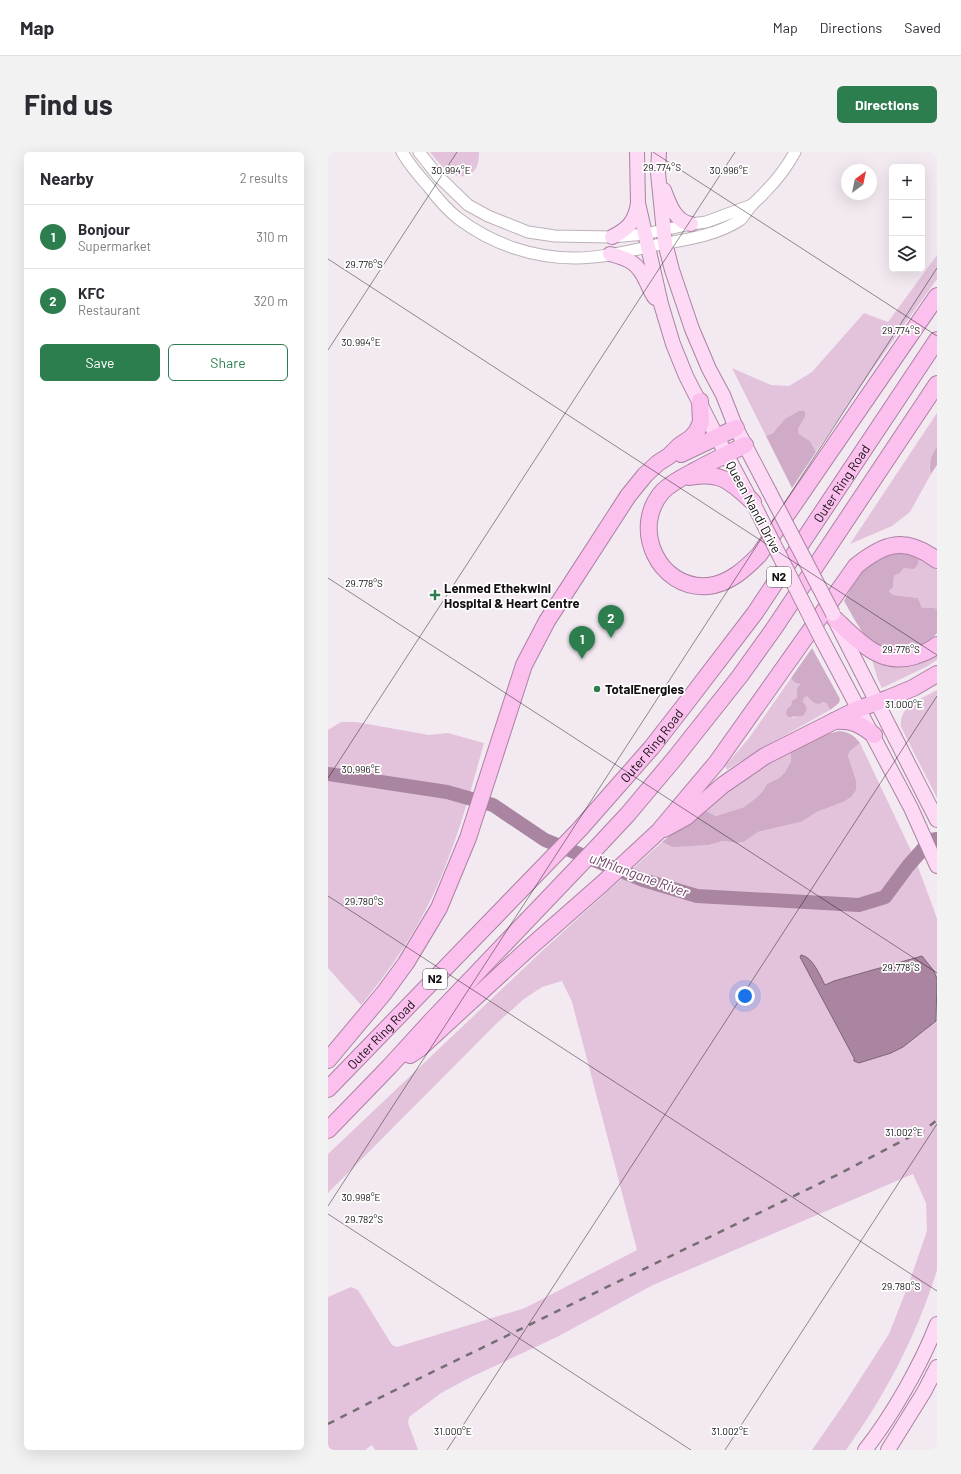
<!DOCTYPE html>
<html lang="en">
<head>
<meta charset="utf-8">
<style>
	body { margin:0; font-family:Barlow,sans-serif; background:#f2f2f3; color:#2b2b33 }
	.controls { position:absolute; right:12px; top:12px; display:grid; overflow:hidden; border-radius:6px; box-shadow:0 4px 16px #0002 }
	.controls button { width:36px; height:36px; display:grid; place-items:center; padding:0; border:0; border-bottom:1px solid #e1e1e2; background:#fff; color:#2b2b33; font:20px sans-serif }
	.compass { position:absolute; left:513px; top:12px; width:36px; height:36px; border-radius:50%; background:#fff; box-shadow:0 4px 16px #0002; rotate:33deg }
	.you { position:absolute; left:417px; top:844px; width:14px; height:14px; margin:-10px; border:3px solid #fff; border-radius:50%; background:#1a73e8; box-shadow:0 0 0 6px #1a73e833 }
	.badge { display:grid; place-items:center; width:26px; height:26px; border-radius:50%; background:#2d7e4f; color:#fff; font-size:13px; font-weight:700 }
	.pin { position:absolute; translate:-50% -33px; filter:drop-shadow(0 1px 2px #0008) }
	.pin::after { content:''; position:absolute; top:21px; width:14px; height:12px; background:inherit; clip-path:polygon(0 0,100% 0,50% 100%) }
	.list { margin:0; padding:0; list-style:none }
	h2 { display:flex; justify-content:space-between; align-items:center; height:52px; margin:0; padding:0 16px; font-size:17px }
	h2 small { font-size:13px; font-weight:400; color:#7c7c81 }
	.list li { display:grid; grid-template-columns:26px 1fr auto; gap:12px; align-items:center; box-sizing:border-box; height:64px; padding:0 16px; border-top:1px solid #e1e1e2 }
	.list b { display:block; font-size:15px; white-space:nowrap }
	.list p { margin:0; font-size:13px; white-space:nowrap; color:#7c7c81 }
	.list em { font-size:13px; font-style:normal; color:#7c7c81 }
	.actions { display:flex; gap:8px; padding:12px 16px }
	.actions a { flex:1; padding:9px 0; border:1px solid #2d7e4f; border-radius:6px; text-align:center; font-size:14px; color:#2d7e4f }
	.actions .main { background:#2d7e4f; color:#fff }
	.icon { flex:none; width:22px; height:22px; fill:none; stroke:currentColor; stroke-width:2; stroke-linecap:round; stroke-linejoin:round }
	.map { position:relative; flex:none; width:609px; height:1298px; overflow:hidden; border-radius:6px }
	header { display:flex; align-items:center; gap:24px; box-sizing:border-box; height:56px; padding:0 20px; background:#fff; border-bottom:1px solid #e1e1e2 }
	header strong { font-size:19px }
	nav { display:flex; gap:22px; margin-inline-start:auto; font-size:14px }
	.intro { display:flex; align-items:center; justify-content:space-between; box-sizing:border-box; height:96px; padding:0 24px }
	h1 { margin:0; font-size:28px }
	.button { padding:10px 18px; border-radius:6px; background:#2d7e4f; color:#fff; font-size:14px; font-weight:700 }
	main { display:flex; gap:24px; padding:0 24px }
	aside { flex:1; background:#fff; border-radius:6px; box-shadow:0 4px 16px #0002 }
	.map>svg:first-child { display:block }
	.green { fill:#e3c3dc }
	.forest { fill:#d0abc8 }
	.water { fill:#a985a1; stroke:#7c6276 }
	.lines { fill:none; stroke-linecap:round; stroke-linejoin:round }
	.river { stroke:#a985a1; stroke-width:14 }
	.minor-casing { stroke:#bcb2b9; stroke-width:13 }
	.major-casing { stroke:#aa82a2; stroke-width:16 }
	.highway-casing { stroke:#aa82a2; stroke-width:18 }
	.minor { stroke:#fff; stroke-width:11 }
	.major { stroke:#fdd9f5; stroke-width:14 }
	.highway { stroke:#fcc0ef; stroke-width:16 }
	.rail { stroke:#756f74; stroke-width:2.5; stroke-dasharray:7 7; stroke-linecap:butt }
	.major-bridge-casing { stroke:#aa82a2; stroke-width:16; stroke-linecap:butt }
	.major-bridge { stroke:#fdd9f5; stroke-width:14 }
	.ticks { fill:none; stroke:#130f12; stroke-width:1; stroke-opacity:0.45 }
	.poi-dot { fill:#2d7e4f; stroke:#fff; stroke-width:1.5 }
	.labels { text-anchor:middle; stroke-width:3.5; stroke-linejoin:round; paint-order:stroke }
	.shield { fill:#fff; stroke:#5a5759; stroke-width:1 }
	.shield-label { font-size:12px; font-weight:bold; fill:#130f12 }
	.street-label { font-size:13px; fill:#130f12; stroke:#fff }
	.poi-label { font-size:13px; font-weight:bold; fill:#130f12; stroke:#fff; text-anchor:start }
	.water-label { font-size:14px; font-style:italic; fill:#734169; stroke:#fff }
	.ticks-label { font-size:10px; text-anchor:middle; fill:#130f12; stroke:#fff; stroke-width:3.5; stroke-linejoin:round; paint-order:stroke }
</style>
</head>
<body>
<header>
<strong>Map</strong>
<nav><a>Map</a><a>Directions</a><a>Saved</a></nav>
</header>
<div class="intro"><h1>Find us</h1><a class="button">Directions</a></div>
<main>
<aside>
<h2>Nearby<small>2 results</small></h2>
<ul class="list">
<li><span class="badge">1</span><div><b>Bonjour</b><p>Supermarket</p></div><em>310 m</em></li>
<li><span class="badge">2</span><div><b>KFC</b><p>Restaurant</p></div><em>320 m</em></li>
</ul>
<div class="actions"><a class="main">Save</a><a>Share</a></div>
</aside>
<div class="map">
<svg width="609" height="1298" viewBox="0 0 609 1298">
	<rect width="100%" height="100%" fill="#f3e9f1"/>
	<g class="green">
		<path d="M 102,0 L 151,0 C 151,8 150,18 142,22 C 127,31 111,12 102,0 Z"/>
		<polygon points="609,103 609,127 544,218 488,300 482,289 471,282 470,277 477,265 458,267 445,281 438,284 404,216 443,233 461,234 484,220 536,161 560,170"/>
		<path d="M 609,261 C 609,271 609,283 609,293 C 607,304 597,309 603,322 L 582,360 L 564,374 L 522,392 Z"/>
		<polygon points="591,405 604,413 609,418 609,457 606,456 594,456 590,446 565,443 561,439 565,434 566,424 572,421 576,416"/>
		<path d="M 609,503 L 609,508 L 598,515 L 554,536 L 550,528 L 544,508 C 567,517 589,516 609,503 Z"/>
		<path d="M 463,526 L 466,530 L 472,531 L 469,536 L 469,546 L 464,566 L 470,564 L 475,564 C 480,558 480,555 475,550 L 476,546 L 479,544 L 499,552 L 502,558 L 445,590 L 399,618 L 397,614 L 421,586 Z"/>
		<path d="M 609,538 L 609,646 L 573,575 C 571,553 593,547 609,538 Z"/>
		<path d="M 13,570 L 28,570 L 101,583 L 120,581 L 156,591 C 145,630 135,669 120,707 C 101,760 70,809 33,853 L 0,816 L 0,578 Z"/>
		<path d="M 532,591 L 587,707 L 606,758 L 609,767 L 609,827 L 606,819 L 594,804 L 506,829 L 497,833 L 483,810 L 526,906 L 526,909 L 531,911 L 563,901 L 595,880 L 599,875 L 608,869 L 609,866 L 609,1118 C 589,1183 558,1242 518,1298 L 484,1298 L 518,1249 L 561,1182 L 581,1131 L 599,1079 L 598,1051 L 585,1022 L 325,1133 L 229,1185 L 141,1226 L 113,1241 L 81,1265 L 80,1271 L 90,1298 L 47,1298 L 44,1293 L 37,1298 L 0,1298 L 0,1145 L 23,1135 L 30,1138 L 64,1193 L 69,1195 L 197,1156 L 309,1098 L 244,850 L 234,829 L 214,835 L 196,847 L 169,871 L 0,1041 L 0,1002 L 214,799 L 334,690 L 344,695 L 381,693 L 395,689 L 409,691 L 416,690 L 430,680 L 473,670 L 489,660 L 515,650 L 528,628 L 520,604 L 522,599 Z"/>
		<polygon points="463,599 463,609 457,620 451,626 439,632 434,640 428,646 416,655 388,664 374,657 433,614"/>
	</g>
	<g class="forest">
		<polygon points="471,259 477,259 477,265 470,277 471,282 482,289 488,300 464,336 438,284 445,281 457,267"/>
		<path d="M 609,294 L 609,313 L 603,322 C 599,312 604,303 609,294 Z"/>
		<path d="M 570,401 L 577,401 L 591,405 L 590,412 L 586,417 L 576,416 L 572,421 L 566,424 L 565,435 L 561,439 L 565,443 L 590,446 L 594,456 L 606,456 L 609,457 L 609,481 C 594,500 567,503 547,491 C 544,490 541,488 539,486 C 530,475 523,461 516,449 C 531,422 537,407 570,401 Z"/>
		<path d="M 484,496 L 512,547 L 511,551 L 502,558 L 499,552 L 495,550 L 491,552 L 486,551 L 479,544 L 476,546 L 475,550 C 480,555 480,558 475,564 L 460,565 L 458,562 L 459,557 L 463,554 L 464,549 L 469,546 L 469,536 L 472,532 L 466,530 L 463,526 Z"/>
		<path d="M 511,579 C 521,580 526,583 532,591 L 522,599 L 520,604 L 528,628 L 528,638 L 523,645 L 515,650 L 489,660 L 473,670 L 430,680 L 416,690 L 409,691 L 395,689 L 381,693 L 348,695 L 344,695 L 334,690 L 374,657 L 388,664 L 416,655 L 428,646 L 434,640 L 439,632 L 451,626 L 457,620 L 463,609 L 463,599 L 495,583 Z"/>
	</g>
	<path class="water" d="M 473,803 C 485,805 492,824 497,833 L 506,829 L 594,804 L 606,819 L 609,827 L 608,869 L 575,895 L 563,901 L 531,911 L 526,909 L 526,906 L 472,805 Z"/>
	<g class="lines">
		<polyline class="river" points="0,622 119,640 165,653 217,688 315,728 369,744 531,753 557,745 580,714 603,688 609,687"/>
		<defs>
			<g id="minor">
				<path d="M 74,0 C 81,12 90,23 100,34 C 109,46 119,58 131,67 C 164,92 205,106 247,106 C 274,106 302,99 328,93 C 355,88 388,84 412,68 C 416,65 419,58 423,54 C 427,49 432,46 436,41 C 448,29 459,15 467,0"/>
				<polyline points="91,0 110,24 140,53 160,64 200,80 227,84 284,85 317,82 363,72 378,70 424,53"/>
			</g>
			<g id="major">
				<polyline points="309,0 310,51 333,152 345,192 358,224 389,285 421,345"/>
				<polyline points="331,0 330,21 337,91 344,118 364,177 381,217 395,243 408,276 441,339"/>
				<path d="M 336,38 C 341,51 347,70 363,72"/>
				<path d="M 284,85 C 300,77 307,70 310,51"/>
				<path d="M 282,102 C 301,107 310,111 318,129 C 321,135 323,141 327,146"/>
				<polyline points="509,472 609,668"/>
				<polyline points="493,486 583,656 609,714"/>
				<path d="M 537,1298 C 564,1264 593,1213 609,1172"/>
				<polyline points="560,1298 596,1240 609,1215"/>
			</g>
			<g id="highway">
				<path d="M 417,293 C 401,301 385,309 368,318 C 357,324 344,330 335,339 C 302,375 330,438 380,434 C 401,432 417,417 431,403 L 609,144"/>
				<polyline points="353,302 408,276"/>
				<path d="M 362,325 C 393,319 403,330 425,350"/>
				<path d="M 507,467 C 531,489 552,515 587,504 C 595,501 603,499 609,493"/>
				<path d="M 506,569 C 525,568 532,572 546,583"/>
				<polyline points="336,677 358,665 395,633 437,604 530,557 561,546 585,536 609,522"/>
				<path d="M 82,903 L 91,897 L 200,797 L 275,731 L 331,679 L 389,610 L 528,414 C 556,391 577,384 609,408"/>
				<polyline points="0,908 56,841 78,811 111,756 140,686 196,513 219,469 300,344 317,323 330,311 341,304 351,294 363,286 369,279 373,270 372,249"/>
				<path id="s1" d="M 0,937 L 252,677 L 324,595 L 359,550 L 427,461 L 609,188"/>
				<polyline points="0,978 61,915 104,868 272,692 300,662 347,606 412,524 447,475 609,232"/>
			</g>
		</defs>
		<use href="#minor" class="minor-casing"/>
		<use href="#major" class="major-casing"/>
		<use href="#highway" class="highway-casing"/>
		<use href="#minor" class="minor"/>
		<use href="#major" class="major"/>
		<use href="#highway" class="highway"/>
		<polyline class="rail" points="0,1272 49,1247 511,1022 599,976 609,968"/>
		<defs>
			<g id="major-bridge">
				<polyline points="441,339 505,462"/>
				<polyline points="427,355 493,486"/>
			</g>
		</defs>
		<use href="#major-bridge" class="major-bridge-casing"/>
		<use href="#major-bridge" class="major-bridge"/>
	</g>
	<path class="ticks" d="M 325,0 L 609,184M 0,107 L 609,503M 0,198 L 129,0M 0,426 L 609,821M 0,626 L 407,0M 0,744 L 609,1139M 0,1054 L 609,116M 0,1062 L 363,1298M 119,1298 L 609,544M 397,1298 L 609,972"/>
	<g class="poi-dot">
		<path d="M105 437h4v4h4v4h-4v4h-4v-4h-4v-4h4z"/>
		<circle cx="269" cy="537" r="4"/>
	</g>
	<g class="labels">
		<g class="shield">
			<rect x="439" y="415" width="24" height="20" rx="3"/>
			<rect x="95" y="817" width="24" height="20" rx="3"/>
		</g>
		<g class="shield-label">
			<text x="451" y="429">N2</text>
			<text x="107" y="831">N2</text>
		</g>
		<g class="street-label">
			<text dy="5" stroke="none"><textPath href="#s1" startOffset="796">Outer Ring Road</textPath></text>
			<text transform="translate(426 355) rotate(62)" y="5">Queen Nandi Drive</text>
			<text dy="5" stroke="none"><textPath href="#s1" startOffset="472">Outer Ring Road</textPath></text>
			<text dy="5" stroke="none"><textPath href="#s1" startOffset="76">Outer Ring Road</textPath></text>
		</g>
		<g class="poi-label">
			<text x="116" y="441">Lenmed Ethekwini<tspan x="116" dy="15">Hospital &amp; Heart Centre</tspan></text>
			<text x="277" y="542">TotalEnergies</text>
		</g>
		<g class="water-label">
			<text transform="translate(311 723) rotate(20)" y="5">uMhlangane River</text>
		</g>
	</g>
	<g class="ticks-label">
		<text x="334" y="19">29.774°S</text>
		<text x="123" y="22">30.994°E</text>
		<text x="401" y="22">30.996°E</text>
		<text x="36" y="116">29.776°S</text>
		<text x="573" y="182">29.774°S</text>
		<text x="33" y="194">30.994°E</text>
		<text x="36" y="435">29.778°S</text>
		<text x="573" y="501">29.776°S</text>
		<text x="576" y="556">31.000°E</text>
		<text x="33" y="621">30.996°E</text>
		<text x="36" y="753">29.780°S</text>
		<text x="573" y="819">29.778°S</text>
		<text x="576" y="984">31.002°E</text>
		<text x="33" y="1049">30.998°E</text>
		<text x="36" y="1071">29.782°S</text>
		<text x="573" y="1138">29.780°S</text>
		<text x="125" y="1283">31.000°E</text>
		<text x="402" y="1283">31.002°E</text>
	</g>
</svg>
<div class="controls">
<button>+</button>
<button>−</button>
<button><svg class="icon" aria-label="layers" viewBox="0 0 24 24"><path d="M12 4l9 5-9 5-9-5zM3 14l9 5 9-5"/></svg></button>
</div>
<svg class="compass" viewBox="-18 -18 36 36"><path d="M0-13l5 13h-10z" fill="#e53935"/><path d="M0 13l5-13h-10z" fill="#7c7c81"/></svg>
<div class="you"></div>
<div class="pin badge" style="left:254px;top:507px">1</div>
<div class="pin badge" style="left:283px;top:486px">2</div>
</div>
</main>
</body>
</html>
